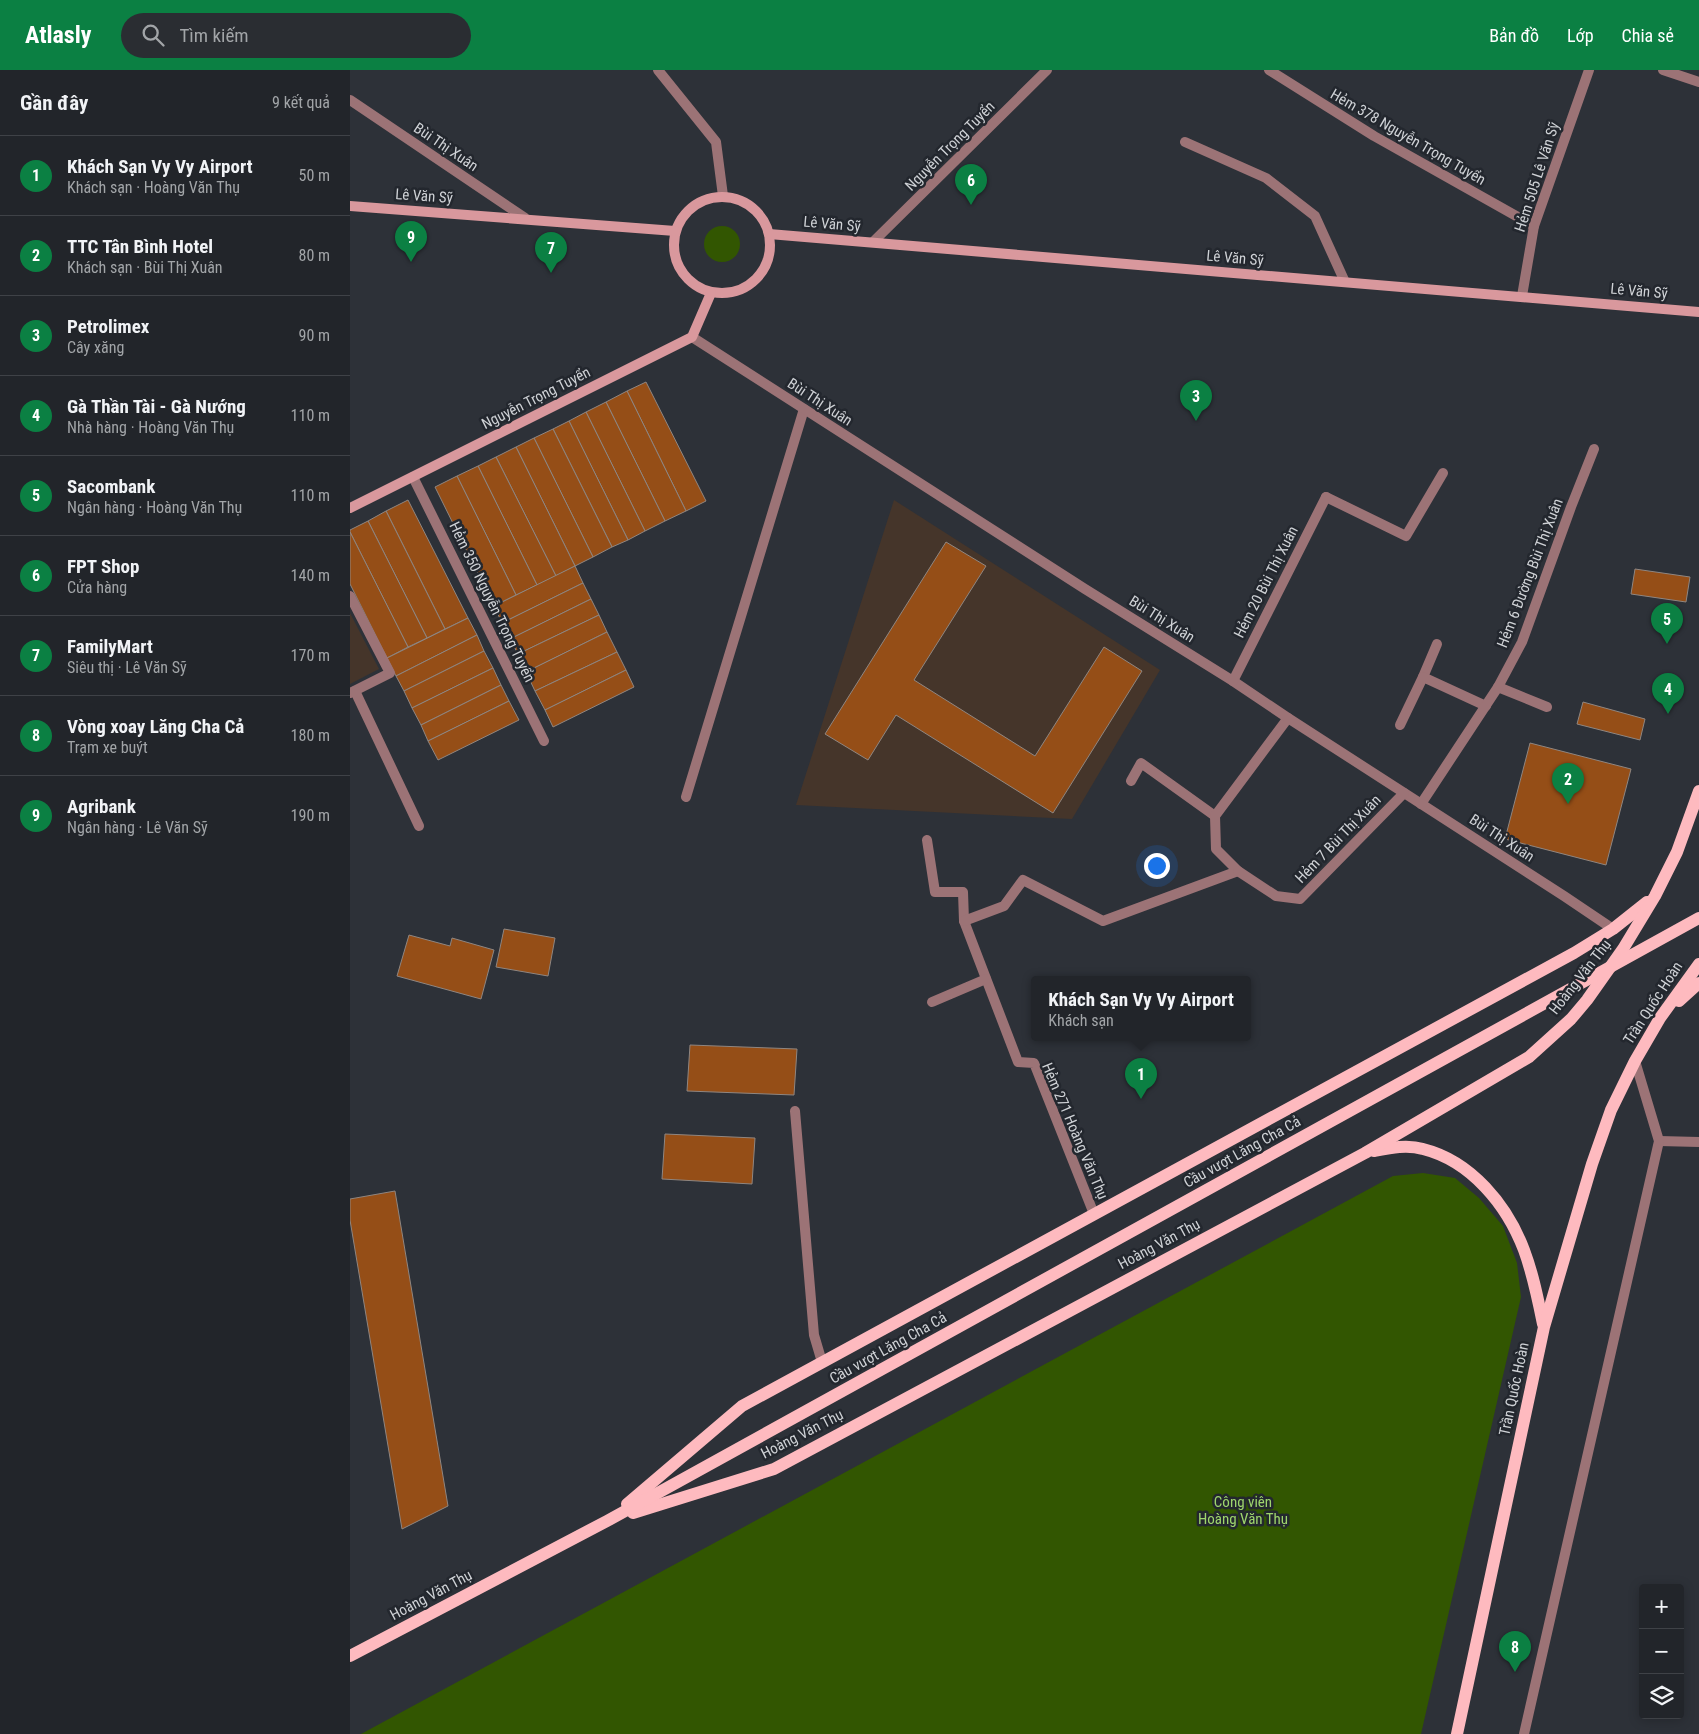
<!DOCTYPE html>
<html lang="vi">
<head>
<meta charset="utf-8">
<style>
	body { margin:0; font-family:"Roboto Condensed",sans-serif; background:#2a2d32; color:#f1f3f6 }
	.controls { position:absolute; right:15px; bottom:15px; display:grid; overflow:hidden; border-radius:5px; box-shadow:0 2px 12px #0003 }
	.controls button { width:45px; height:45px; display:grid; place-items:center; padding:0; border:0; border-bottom:1px solid #3f4247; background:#22252a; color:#f1f3f6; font:25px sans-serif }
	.you { position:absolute; left:806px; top:795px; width:18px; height:18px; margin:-12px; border:4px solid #fff; border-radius:50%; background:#1a73e8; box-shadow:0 0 0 8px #1a73e833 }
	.badge { display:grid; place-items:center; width:32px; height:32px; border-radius:50%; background:#0b8043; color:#fff; font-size:16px; font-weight:700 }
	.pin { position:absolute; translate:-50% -41px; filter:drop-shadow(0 1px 2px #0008) }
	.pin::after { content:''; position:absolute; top:26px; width:18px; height:15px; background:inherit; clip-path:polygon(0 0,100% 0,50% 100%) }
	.popup { position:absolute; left:681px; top:906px; width:220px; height:65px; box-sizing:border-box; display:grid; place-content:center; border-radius:5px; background:#22252a; filter:drop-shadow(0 1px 4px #0005); font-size:16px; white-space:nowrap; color:#a2a5a8 }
	.popup b { font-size:19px; color:#f1f3f6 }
	.popup::after { content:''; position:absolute; left:50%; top:100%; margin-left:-10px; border:10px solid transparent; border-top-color:#22252a }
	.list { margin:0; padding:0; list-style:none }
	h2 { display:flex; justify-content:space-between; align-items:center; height:65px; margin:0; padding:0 20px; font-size:21px }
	h2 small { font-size:16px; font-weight:400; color:#a2a5a8 }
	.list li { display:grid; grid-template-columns:32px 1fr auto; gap:15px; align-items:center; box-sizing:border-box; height:80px; padding:0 20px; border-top:1px solid #3f4247 }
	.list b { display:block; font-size:19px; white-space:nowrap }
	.list p { margin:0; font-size:16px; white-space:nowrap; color:#a2a5a8 }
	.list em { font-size:16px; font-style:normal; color:#a2a5a8 }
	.icon { flex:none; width:28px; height:28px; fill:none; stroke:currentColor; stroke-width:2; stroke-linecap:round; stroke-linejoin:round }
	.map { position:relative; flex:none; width:1349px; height:1664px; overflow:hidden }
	header { display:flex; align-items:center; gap:30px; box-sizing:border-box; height:70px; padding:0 25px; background:#0b8043; color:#fff }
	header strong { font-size:24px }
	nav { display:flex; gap:28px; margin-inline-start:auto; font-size:18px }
	.search { width:350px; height:45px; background:#2a2d32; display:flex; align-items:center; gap:12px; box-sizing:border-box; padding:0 18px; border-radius:28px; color:#a2a5a8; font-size:19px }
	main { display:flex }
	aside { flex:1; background:#22252a }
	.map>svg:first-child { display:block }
	.education { fill:#45352a }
	.green { fill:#325601 }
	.building { fill:#954e17; stroke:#8f8681 }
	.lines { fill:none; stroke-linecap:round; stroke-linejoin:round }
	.lane { stroke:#9c7376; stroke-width:10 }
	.street { stroke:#9c7376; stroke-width:10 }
	.secondary { stroke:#d9989d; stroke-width:10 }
	.primary { stroke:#febabf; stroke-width:12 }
	.labels { text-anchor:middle; stroke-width:5; stroke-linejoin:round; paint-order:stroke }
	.street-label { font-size:15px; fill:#cfd2d6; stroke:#23272e }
	.park-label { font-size:15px; fill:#9ed56d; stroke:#23272e }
</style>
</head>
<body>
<header>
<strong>Atlasly</strong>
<div class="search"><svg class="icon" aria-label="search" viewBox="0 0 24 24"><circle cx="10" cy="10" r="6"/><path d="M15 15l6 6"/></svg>Tìm kiếm</div>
<nav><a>Bản đồ</a><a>Lớp</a><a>Chia sẻ</a></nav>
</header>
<main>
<aside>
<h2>Gần đây<small>9 kết quả</small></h2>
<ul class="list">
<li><span class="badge">1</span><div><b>Khách Sạn Vy Vy Airport</b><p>Khách sạn · Hoàng Văn Thụ</p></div><em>50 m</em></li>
<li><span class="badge">2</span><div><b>TTC Tân Bình Hotel</b><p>Khách sạn · Bùi Thị Xuân</p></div><em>80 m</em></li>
<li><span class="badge">3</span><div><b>Petrolimex</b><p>Cây xăng</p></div><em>90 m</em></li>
<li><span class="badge">4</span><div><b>Gà Thần Tài - Gà Nướng</b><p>Nhà hàng · Hoàng Văn Thụ</p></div><em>110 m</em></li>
<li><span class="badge">5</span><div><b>Sacombank</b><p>Ngân hàng · Hoàng Văn Thụ</p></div><em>110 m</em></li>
<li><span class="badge">6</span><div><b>FPT Shop</b><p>Cửa hàng</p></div><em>140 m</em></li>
<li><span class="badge">7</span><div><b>FamilyMart</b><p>Siêu thị · Lê Văn Sỹ</p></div><em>170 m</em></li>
<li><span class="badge">8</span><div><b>Vòng xoay Lăng Cha Cả</b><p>Trạm xe buýt</p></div><em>180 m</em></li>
<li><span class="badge">9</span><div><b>Agribank</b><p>Ngân hàng · Lê Văn Sỹ</p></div><em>190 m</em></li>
</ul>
</aside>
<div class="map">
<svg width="1349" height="1664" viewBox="0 0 1349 1664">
	<rect width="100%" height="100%" fill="#2d3138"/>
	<g class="education">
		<polygon points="544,430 810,600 722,749 446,735"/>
		<polygon points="0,543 29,599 0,614"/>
	</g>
	<g class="green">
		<circle cx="372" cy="174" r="18"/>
		<polygon points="1073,1103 1105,1108 1129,1128 1153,1156 1167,1193 1171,1227 1071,1664 11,1664 1043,1106"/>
	</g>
	<g class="building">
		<polygon points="296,312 356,431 336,441 277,321"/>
		<polygon points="277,321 336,441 315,451 256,332"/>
		<polygon points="256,332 315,451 295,461 236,342"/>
		<polygon points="236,342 295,461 278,470 219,351"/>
		<polygon points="219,351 278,470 262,477 203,359"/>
		<polygon points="203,359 262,477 243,487 184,368"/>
		<polygon points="184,368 243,487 225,496 166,377"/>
		<polygon points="166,377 225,496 206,506 146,387"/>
		<polygon points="146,387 206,506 187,515 128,396"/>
		<polygon points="128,396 187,515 166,525 107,406"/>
		<polygon points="107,406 166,525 144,536 85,417"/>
		<polygon points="58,430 118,548 95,559 36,441"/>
		<polygon points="36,441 95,559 77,568 18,451"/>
		<polygon points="18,451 77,568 58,577 0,462 0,460"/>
		<polygon points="0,462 58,577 37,588 0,514"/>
		<polygon points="596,472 636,496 564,610 685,686 754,577 792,601 703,743 546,645 518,690 475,664"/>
		<polygon points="225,496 233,513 152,553 144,536"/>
		<polygon points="1285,499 1340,507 1336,532 1281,524"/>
		<polygon points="233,513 241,529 160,569 152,553"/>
		<polygon points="241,529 249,545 168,584 160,569"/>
		<polygon points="249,545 257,562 176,602 168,584"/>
		<polygon points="118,548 127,565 46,606 37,588"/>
		<polygon points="257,562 267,582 185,621 176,602"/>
		<polygon points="127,565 134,581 54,621 46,606"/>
		<polygon points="134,581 143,598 62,638 54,621"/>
		<polygon points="267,582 276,600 195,640 185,621"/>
		<polygon points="143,598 151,615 71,655 62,638"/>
		<polygon points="276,600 284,617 203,657 195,640"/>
		<polygon points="151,615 159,631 78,671 71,655"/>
		<polygon points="159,631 169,650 88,690 78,671"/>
		<polygon points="1233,632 1295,649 1290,670 1227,654"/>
		<polygon points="1180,673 1281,699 1256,795 1155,769"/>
		<polygon points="154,859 205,868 198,906 146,897"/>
		<polygon points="59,865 100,876 102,868 144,880 131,929 47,906"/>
		<polygon points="340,975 447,979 444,1025 337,1021"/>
		<polygon points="315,1064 405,1068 402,1114 312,1109"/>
		<polygon points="45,1121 98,1436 52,1459 0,1150 0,1129"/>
	</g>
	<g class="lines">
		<g class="lane">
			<polyline points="919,0 1024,66 1184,156"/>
			<polyline points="1313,0 1349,12"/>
			<polyline points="835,72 916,108 965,146 995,212"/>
			<polyline points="1172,226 1184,156 1239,0"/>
			<polyline points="63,407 194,671"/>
			<polyline points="976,427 1056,466 1093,403"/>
			<polyline points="0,526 40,603 0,623"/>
			<polyline points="1073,607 1087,574"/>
			<polyline points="1148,617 1197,637"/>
			<polyline points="5,621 69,756"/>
			<polyline points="1050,655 1073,607 1136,636"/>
			<polyline points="781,711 791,693 865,746"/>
			<polyline points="336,727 454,339"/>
			<polyline points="1071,734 1148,617 1172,572 1221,437 1244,379"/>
			<polyline points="577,770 585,822 613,822 614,851 668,992 684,993 744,1144"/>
			<polyline points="614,851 654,836 673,810 753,851 888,801 866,779 865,746 938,648"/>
			<polyline points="582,932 636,909"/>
			<polyline points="1309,1071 1349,1072"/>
		</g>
		<g class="street">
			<polyline points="308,0 366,72 373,126"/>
			<polyline points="0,30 175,148"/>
			<polyline points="523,172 697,0"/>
			<polyline points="342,267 735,519 883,611 938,648 1214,826 1263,859"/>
			<polyline points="883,611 976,427"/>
			<polyline points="888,801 926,826 950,829 1054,723"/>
			<polyline points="445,1041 464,1265 472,1292"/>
			<polyline points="1174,1664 1309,1071 1285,991"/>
		</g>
		<g class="secondary">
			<circle cx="372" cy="175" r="48"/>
			<polyline points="0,136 325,161"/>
			<polyline points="419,164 1349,242"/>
			<polyline points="0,438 342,267 361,223"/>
		</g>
		<g class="primary">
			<polyline points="1329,931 1349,913"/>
			<path d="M 1024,1081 C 1039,1078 1057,1074 1073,1079 C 1121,1091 1157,1135 1174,1180 C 1183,1204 1188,1229 1193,1254"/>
			<polyline points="277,1434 392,1336 1224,883 1263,859 1297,832"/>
			<polyline points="283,1443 424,1399 1015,1083 1179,987 1221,949 1237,930 1273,879 1305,826 1327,782 1349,721"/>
			<polyline points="0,1586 257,1451 1349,848"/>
			<polyline points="1107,1664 1194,1257 1242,1094 1261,1040 1285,991 1310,948 1349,894"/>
		</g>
	</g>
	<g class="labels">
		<g class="street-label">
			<text transform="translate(1058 67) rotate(30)" y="5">Hẻm 378 Nguyễn Trọng Tuyển</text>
			<text transform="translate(600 76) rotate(-45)" y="5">Nguyễn Trọng Tuyển</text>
			<text transform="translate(96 77) rotate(34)" y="5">Bùi Thị Xuân</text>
			<text transform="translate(1187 107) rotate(-72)" y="5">Hẻm 505 Lê Văn Sỹ</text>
			<text transform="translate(74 126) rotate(4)" y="5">Lê Văn Sỹ</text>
			<text transform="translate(482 154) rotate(5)" y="5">Lê Văn Sỹ</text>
			<text transform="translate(885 188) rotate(5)" y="5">Lê Văn Sỹ</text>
			<text transform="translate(1289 221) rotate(5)" y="5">Lê Văn Sỹ</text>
			<text transform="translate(186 328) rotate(-27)" y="5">Nguyễn Trọng Tuyển</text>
			<text transform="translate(470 332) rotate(33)" y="5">Bùi Thị Xuân</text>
			<text transform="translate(1180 503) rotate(-69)" y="5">Hẻm 6 Đường Bùi Thị Xuân</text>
			<text transform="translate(916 512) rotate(-63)" y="5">Hẻm 20 Bùi Thị Xuân</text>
			<text transform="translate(142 532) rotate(64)" y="5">Hẻm 350 Nguyễn Trọng Tuyển</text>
			<text transform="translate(812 549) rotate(32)" y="5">Bùi Thị Xuân</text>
			<text transform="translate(1152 768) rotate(33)" y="5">Bùi Thị Xuân</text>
			<text transform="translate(988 769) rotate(-46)" y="5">Hẻm 7 Bùi Thị Xuân</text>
			<text transform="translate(1230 907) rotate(-52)" y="5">Hoàng Văn Thụ</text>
			<text transform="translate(1303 933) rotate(-57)" y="5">Trần Quốc Hoàn</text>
			<text transform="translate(725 1061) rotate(67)" y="5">Hẻm 271 Hoàng Văn Thụ</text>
			<text transform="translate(892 1082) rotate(-29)" y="5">Cầu vượt Lăng Cha Cả</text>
			<text transform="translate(809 1174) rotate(-28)" y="5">Hoàng Văn Thụ</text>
			<text transform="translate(538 1278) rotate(-29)" y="5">Cầu vượt Lăng Cha Cả</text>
			<text transform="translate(1164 1319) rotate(-78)" y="5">Trần Quốc Hoàn</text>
			<text transform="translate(452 1364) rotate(-27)" y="5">Hoàng Văn Thụ</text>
			<text transform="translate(81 1525) rotate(-28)" y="5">Hoàng Văn Thụ</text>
		</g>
		<g class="park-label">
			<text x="893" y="1437">Công viên<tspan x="893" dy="17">Hoàng Văn Thụ</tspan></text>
		</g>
	</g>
</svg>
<div class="controls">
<button>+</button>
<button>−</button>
<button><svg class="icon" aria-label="layers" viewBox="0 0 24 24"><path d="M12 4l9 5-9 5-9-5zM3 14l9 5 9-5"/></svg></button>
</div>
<div class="you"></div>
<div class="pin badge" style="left:791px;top:1029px">1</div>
<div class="popup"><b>Khách Sạn Vy Vy Airport</b>Khách sạn</div>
<div class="pin badge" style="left:1218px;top:734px">2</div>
<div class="pin badge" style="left:846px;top:351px">3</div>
<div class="pin badge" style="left:1318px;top:644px">4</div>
<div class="pin badge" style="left:1317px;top:574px">5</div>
<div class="pin badge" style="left:621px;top:135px">6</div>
<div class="pin badge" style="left:201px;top:203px">7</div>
<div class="pin badge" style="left:1165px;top:1602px">8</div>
<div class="pin badge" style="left:61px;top:192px">9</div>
</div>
</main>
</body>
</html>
